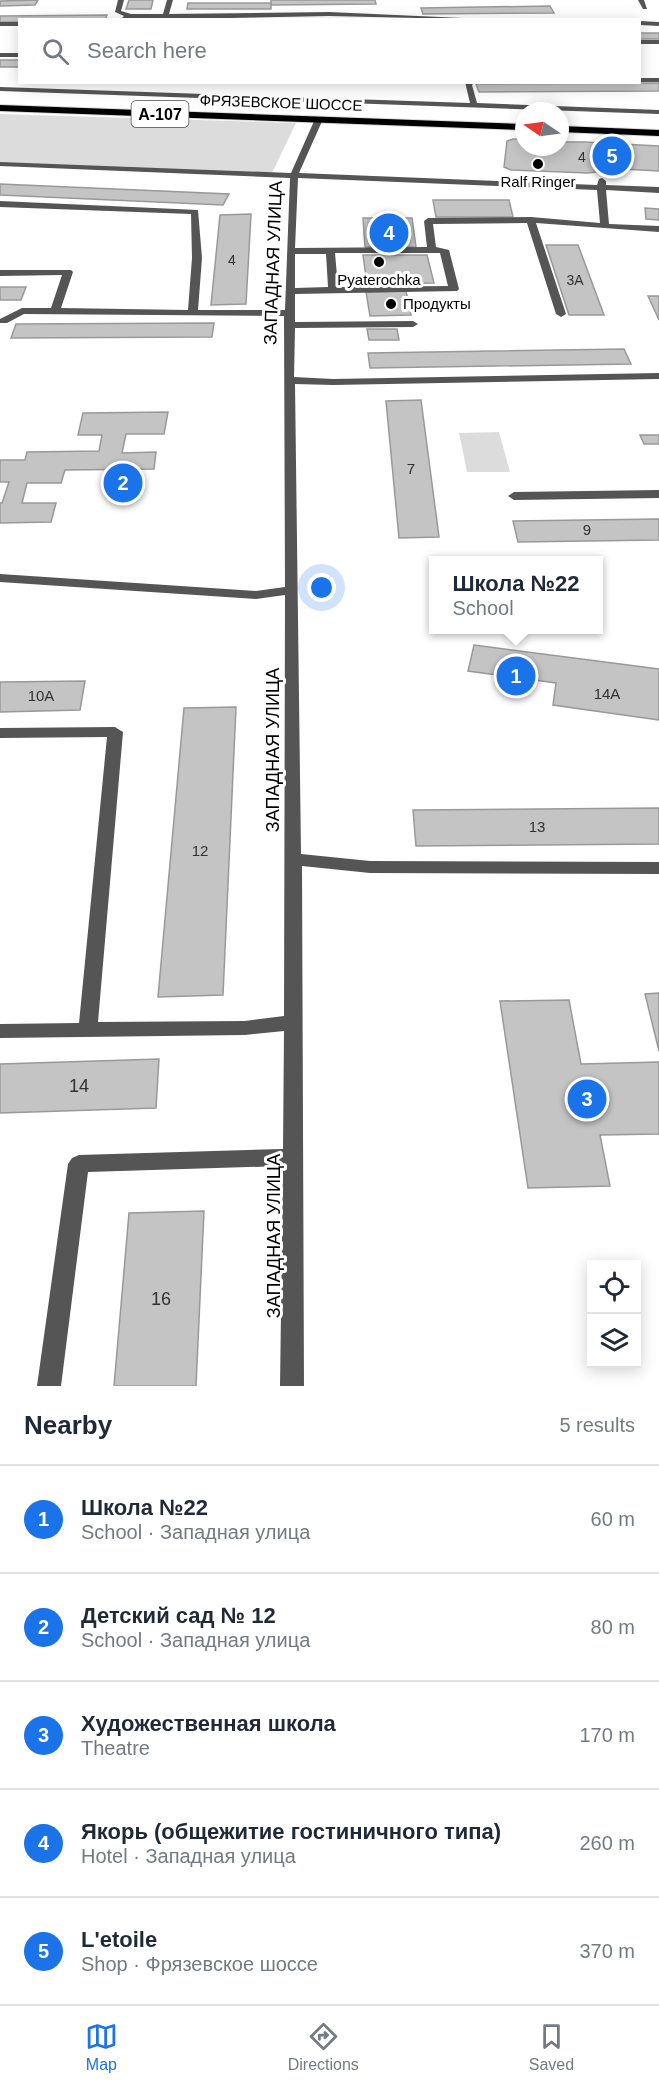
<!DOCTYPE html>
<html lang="en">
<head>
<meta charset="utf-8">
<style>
	body { margin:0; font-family:Helvetica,sans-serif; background:#f6f6f7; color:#1f2937 }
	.controls { position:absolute; right:18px; bottom:18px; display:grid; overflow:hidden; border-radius:0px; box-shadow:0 3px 15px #0003 }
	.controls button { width:54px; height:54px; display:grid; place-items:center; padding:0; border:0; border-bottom:2px solid #e0e1e3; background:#fff; color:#1f2937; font:30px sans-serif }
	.compass { position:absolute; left:515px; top:102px; width:54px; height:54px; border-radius:50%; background:#fff; box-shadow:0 3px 15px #0003; rotate:283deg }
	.you { position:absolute; left:322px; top:588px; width:21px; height:21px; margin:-15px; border:4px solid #fff; border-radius:50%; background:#1a73e8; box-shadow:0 0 0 9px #1a73e833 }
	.badge { display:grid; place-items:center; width:39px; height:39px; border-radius:50%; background:#1a73e8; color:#fff; font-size:20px; font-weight:700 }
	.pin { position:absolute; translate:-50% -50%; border:3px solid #fff; box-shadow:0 2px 6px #0006 }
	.popup { position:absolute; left:429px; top:556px; width:174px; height:78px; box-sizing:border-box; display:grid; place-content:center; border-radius:0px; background:#fff; filter:drop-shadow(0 2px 4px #0005); font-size:20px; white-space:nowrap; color:#747a83 }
	.popup b { font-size:22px; color:#1f2937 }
	.popup::after { content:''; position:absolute; left:50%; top:100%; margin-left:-12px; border:12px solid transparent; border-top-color:#fff }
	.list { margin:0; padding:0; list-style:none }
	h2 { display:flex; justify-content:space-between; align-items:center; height:78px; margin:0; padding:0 24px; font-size:26px }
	h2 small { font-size:20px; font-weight:400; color:#747a83 }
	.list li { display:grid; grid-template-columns:39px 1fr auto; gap:18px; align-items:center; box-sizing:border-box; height:108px; padding:0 24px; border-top:2px solid #e0e1e3 }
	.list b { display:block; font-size:22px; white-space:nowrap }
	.list p { margin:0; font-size:20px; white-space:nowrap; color:#747a83 }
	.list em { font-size:20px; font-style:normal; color:#747a83 }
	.icon { flex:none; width:33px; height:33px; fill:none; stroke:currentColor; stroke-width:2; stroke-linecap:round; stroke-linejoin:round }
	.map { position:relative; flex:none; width:659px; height:1386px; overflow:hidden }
	.search { position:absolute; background:#fff; box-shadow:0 3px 15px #0003; left:18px; right:18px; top:18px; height:66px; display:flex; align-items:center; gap:15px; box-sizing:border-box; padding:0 21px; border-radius:0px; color:#747a83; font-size:22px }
	.sheet { height:618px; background:#fff }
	nav { display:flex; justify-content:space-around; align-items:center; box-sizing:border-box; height:84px; border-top:2px solid #e0e1e3; background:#fff; font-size:16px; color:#747a83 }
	nav a { display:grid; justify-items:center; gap:3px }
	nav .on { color:#1a73e8 }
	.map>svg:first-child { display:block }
	.green { fill:#dcdcdc }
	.building { fill:#c4c4c4; stroke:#999; stroke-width:1.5 }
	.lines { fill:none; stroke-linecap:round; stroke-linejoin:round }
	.highway-casing { stroke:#dbdbdb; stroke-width:2 }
	.minor { fill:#555; fill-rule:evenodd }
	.highway { fill:#000; fill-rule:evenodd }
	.poi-dot { fill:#000; stroke:#fff; stroke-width:2 }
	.labels { text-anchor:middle; stroke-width:6; stroke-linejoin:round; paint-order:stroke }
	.far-number-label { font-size:14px; fill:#313131 }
	.far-street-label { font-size:15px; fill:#000; stroke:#fff }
	.far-poi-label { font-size:15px; fill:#000; stroke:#fff }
	.number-label { font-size:15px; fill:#313131 }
	.shield { fill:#fff; stroke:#4c4c4c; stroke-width:1.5 }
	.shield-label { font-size:16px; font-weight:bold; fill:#000 }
	.street-label { font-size:18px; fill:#000; stroke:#fff }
	.near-number-label { font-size:18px; fill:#313131 }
</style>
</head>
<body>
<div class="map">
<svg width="659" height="1386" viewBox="0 0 659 1386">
	<rect width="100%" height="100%" fill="#fff"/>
	<g class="green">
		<polygon points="0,114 296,123 271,175 0,163"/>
		<polygon points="499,432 510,472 467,472 459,433"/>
	</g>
	<g class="building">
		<polygon points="38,0 35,5 0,6 0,1"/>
		<polygon points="129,0 153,0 151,9 126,9"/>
		<polygon points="271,0 375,0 376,4 271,5"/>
		<polygon points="188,3 271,3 271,9 187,9"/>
		<polygon points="550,6 554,13 423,14 421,8"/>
		<polygon points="107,15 105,20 20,20 20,22 0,22 0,16"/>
		<rect x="640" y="33" width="19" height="6"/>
		<rect x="0" y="60" width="20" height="7"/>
		<polygon points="659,83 659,91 479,92 476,84"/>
		<polygon points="513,139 524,139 524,147 560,147 560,142 585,142 659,146 659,171 622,169 588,173 511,170 504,167 507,141"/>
		<polygon points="0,184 229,194 223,205 0,195"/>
		<polygon points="433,200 509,200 513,217 436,217"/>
		<polygon points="645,208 659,209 659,220 646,219"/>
		<polygon points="251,214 246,304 211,305 220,215"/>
		<polygon points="363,218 412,218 416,247 365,247"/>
		<polygon points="546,245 578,245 604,315 569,315"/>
		<polygon points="363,255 427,255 434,283 367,284"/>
		<polygon points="0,287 26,287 21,300 0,300"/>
		<polygon points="406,291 411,315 370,316 366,292"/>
		<polygon points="648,296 659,296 659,320"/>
		<polygon points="214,323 212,337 11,338 16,324"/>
		<polygon points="367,329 397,329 399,340 369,340"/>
		<polygon points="624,349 631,364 370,368 368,353"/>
		<polygon points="421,400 439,537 399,538 386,401"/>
		<polygon points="168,412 164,434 126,434 122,453 156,452 154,469 65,470 61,483 27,483 22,503 56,503 51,522 0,523 0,503 2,503 9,482 0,482 0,460 25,460 27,452 99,451 102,435 78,435 83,413"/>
		<polygon points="640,435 659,435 659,444 644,444"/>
		<polygon points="659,519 659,540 518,542 513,521"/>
		<polygon points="474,645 659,669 659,720 553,705 556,683 468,671"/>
		<polygon points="85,681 80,710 0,712 0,682"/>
		<polygon points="236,707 223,995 158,997 184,708"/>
		<polygon points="659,808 659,844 416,846 413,810"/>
		<polygon points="659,993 659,1051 645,994"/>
		<polygon points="569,1000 581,1064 659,1062 659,1134 600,1135 610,1186 528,1188 500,1001"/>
		<polygon points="159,1059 156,1108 0,1113 0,1064"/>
		<polygon points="204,1211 196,1386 114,1386 129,1213"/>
	</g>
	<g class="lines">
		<defs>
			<g id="highway">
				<polygon points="0,105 524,124 524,130 0,111"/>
				<polygon points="560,126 659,130 659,136 560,132"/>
			</g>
		</defs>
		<use href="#highway" class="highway-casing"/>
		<g class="minor">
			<polygon points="118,0 124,0 121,11 131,14 163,14 167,0 173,0 169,14 329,12 506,20 329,16 120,20 124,16 115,12"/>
			<polygon points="638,0 644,0 647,9 643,9"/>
			<polygon points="640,21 659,22 659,26 640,25"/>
			<rect x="0" y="22" width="20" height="4"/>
			<rect x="640" y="40" width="19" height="4"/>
			<rect x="0" y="53" width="20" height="4"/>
			<rect x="640" y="78" width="19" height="4"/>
			<polygon points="465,82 475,82 472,85 477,103 659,110 659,114 0,91 0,87 470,103"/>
			<path d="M 319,117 L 323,119 L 299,173 L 597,185 L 599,179 L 602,178 L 606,181 L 606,185 L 659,187 L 659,193 L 606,190 L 609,224 L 659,226 L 659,232 L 536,223 L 566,314 L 561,317 L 556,314 L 527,223 L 433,224 L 436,247 L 449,250 L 459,289 L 457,291 L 295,294 L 295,322 L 413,321 L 418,324 L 413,327 L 295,328 L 294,377 L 333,379 L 659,373 L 659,379 L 333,385 L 295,384 L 301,854 L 370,861 L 659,862 L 659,874 L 370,873 L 302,866 L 304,1386 L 280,1386 L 283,1166 L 88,1172 L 61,1386 L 37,1386 L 68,1164 L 72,1158 L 79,1155 L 283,1149 L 284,1031 L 245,1035 L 0,1038 L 0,1024 L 79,1023 L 107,737 L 0,738 L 0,728 L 115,727 L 123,732 L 98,1022 L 245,1021 L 284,1016 L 285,595 L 256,599 L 0,582 L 0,574 L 256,591 L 285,587 L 284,316 L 24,314 L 7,323 L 0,323 L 0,319 L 22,308 L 51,308 L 62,275 L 0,276 L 0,270 L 71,270 L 73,272 L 61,308 L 188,310 L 192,258 L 191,214 L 0,207 L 0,201 L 198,210 L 202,258 L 198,310 L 285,310 L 290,178 L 0,166 L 0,162 L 291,173 L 315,119 ZM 298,178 L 597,190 L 600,223 L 531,217 L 428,218 L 424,221 L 427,247 L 295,248 ZM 335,253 L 440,253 L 448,286 L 338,287 ZM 295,254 L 326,254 L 328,287 L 295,288 Z"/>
			<polygon points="659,490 659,498 514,500 508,496 514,492"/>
		</g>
		<use href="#highway" class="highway"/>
	</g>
	<g class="poi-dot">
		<circle cx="538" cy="164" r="6"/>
		<circle cx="379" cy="262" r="6"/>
		<circle cx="391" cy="304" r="6"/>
	</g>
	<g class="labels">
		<g class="far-number-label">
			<text x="582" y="162">4</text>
			<text x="232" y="265">4</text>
			<text x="575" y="285">3А</text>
		</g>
		<g class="far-street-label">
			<text transform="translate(281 103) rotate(2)" y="5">ФРЯЗЕВСКОЕ ШОССЕ</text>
		</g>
		<g class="far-poi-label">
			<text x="538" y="187">Ralf Ringer</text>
			<text x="379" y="285">Pyaterochka</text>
			<text x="403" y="309" text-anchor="start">Продукты</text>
		</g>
		<g class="number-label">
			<text x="411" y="474">7</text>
			<text x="587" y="535">9</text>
			<text x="607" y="699">14А</text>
			<text x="41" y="701">10А</text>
			<text x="537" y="832">13</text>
			<text x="200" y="856">12</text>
		</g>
		<rect class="shield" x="131.5" y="101" width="57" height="26" rx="4.5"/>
		<g class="shield-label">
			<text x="160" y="120">А-107</text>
		</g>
		<g class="street-label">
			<text transform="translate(273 263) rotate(-88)" y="6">ЗАПАДНАЯ УЛИЦА</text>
			<text transform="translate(273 750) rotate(-90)" y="6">ЗАПАДНАЯ УЛИЦА</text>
			<text transform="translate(274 1236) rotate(-90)" y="6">ЗАПАДНАЯ УЛИЦА</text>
		</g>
		<g class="near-number-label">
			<text x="79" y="1092">14</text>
			<text x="161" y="1305">16</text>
		</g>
	</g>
</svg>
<div class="controls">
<button><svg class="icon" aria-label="locate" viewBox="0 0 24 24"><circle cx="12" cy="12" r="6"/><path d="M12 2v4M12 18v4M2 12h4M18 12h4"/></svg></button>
<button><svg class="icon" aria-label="layers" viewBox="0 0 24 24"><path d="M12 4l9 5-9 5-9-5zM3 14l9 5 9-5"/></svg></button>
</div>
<svg class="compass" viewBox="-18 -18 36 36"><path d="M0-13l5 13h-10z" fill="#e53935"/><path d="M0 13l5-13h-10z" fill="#747a83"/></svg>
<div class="you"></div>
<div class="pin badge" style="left:516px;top:676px">1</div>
<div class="popup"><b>Школа №22</b>School</div>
<div class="pin badge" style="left:123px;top:483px">2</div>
<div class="pin badge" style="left:587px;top:1099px">3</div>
<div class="pin badge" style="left:389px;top:233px">4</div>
<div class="pin badge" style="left:612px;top:156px">5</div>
<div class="search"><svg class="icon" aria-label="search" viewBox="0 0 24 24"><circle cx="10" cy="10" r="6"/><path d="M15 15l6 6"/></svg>Search here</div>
</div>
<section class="sheet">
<h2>Nearby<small>5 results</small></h2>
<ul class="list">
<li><span class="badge">1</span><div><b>Школа №22</b><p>School · Западная улица</p></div><em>60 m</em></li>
<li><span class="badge">2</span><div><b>Детский сад № 12</b><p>School · Западная улица</p></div><em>80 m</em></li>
<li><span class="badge">3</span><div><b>Художественная школа</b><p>Theatre</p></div><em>170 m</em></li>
<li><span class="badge">4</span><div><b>Якорь (общежитие гостиничного типа)</b><p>Hotel · Западная улица</p></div><em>260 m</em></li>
<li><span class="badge">5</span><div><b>L'etoile</b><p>Shop · Фрязевское шоссе</p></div><em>370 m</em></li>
</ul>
</section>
<nav>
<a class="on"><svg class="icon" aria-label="map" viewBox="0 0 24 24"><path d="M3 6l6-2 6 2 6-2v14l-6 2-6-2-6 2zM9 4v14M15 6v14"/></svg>Map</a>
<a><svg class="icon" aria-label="directions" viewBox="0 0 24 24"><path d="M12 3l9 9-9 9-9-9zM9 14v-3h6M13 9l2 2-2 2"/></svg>Directions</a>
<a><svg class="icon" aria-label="saved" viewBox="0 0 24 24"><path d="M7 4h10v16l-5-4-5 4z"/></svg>Saved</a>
</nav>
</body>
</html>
